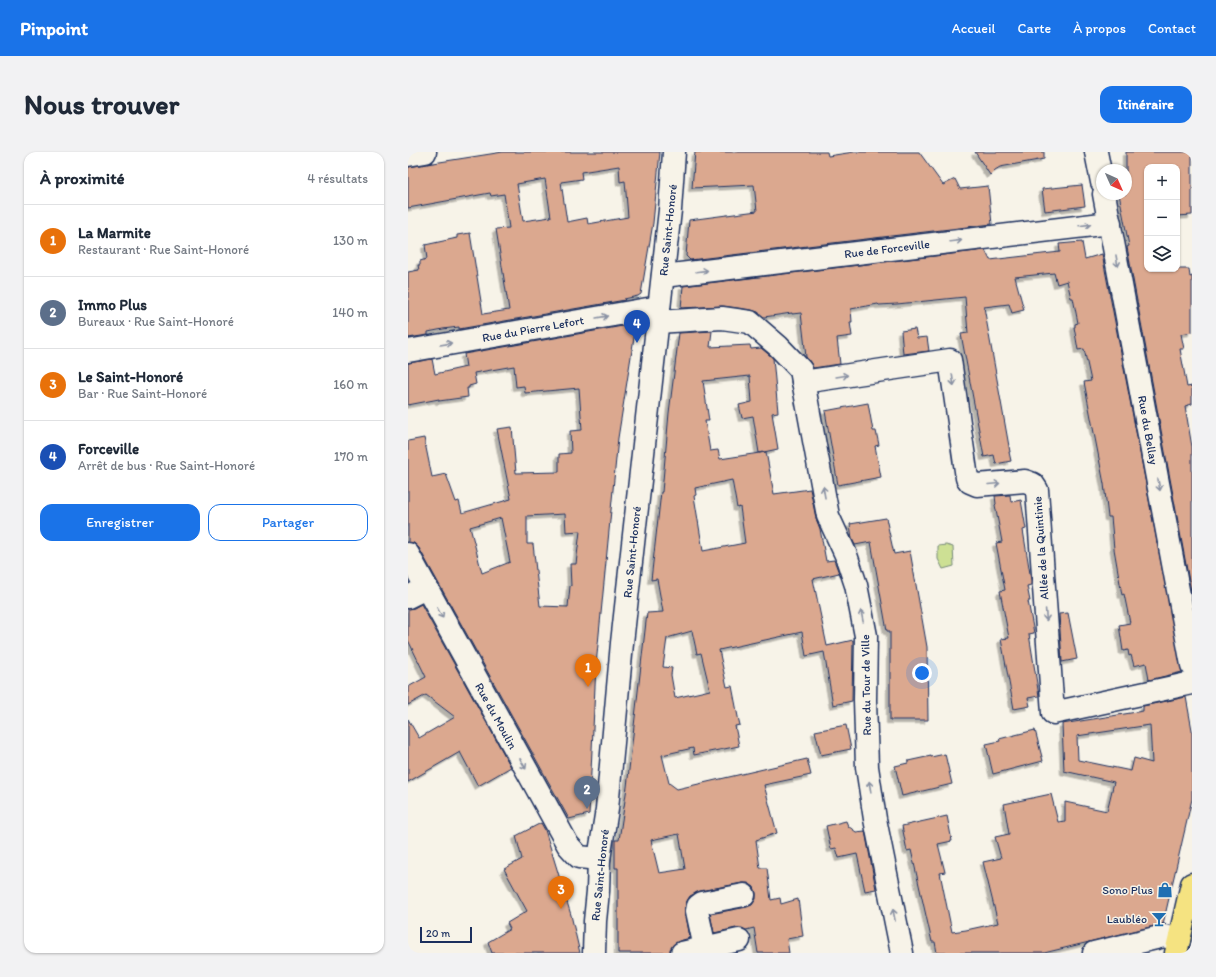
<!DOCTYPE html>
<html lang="fr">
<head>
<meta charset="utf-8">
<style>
	body { margin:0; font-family:Itim,sans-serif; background:#f2f2f3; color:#1f2937 }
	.controls { position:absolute; right:12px; top:12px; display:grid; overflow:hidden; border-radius:8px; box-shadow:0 1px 3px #0004 }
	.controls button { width:36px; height:36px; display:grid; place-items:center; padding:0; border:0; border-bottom:1px solid #e0e1e3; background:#fff; color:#1f2937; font:20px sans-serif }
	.compass { position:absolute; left:688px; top:12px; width:36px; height:36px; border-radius:50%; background:#fff; box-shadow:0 1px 3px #0004; rotate:135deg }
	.scale { position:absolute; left:12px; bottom:10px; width:52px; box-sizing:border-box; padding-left:4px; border:2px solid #1b2f5e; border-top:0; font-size:11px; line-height:14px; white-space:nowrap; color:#1b2f5e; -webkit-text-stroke:3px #f7f3e8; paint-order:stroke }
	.you { position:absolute; left:514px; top:521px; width:14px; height:14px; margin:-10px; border:3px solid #fff; border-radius:50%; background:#1a73e8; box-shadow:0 0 0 6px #1a73e833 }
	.badge { display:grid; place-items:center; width:26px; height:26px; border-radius:50%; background:#1a73e8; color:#fff; font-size:13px; font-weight:700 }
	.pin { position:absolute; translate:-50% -33px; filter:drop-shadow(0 1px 2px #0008) }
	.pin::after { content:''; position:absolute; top:21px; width:14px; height:12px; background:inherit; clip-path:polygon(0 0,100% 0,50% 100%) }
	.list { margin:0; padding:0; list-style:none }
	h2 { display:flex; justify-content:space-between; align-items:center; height:52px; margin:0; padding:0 16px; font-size:17px }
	h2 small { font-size:13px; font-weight:400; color:#747a83 }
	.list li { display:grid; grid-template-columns:26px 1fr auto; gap:12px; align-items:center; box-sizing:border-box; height:72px; padding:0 16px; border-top:1px solid #e0e1e3 }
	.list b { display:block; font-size:15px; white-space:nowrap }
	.list p { margin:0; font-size:13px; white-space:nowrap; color:#747a83 }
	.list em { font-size:13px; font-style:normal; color:#747a83 }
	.actions { display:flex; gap:8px; padding:12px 16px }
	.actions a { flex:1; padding:9px 0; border:1px solid #1a73e8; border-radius:12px; text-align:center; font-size:14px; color:#1a73e8 }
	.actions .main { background:#1a73e8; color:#fff }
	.icon { flex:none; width:22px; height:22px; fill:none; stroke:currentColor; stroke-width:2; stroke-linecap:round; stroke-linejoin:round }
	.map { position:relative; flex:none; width:784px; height:801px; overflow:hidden; border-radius:12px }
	header { display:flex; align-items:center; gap:24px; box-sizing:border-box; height:56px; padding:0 20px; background:#1a73e8; color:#fff }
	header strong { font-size:19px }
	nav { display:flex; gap:22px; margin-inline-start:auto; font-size:14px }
	.intro { display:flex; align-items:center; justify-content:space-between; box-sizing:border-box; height:96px; padding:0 24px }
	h1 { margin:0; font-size:28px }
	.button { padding:10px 18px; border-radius:12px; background:#1a73e8; color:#fff; font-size:14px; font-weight:700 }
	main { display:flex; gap:24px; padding:0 24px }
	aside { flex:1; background:#fff; border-radius:12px; box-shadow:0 1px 3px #0004 }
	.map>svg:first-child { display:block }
	.green { fill:#cde094; stroke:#748879 }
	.building { fill:#dba88f; stroke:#1b2f5e; fill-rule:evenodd; filter:url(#shadow) }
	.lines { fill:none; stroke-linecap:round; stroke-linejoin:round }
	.minor-casing { stroke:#1b2f5e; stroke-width:25 }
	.major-casing { stroke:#1b2f5e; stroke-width:25 }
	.minor { stroke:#f7f3e8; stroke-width:22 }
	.major { stroke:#f5e381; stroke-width:22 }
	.oneway { stroke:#8991a3 }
	.labels { text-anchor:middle; stroke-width:3; stroke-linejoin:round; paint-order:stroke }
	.street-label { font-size:12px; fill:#1b2f5e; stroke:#f7f3e8 }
	.poi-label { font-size:12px; fill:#1b2f5e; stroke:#f7f3e8; text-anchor:end }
</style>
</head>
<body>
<header>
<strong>Pinpoint</strong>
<nav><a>Accueil</a><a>Carte</a><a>À propos</a><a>Contact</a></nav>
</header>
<div class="intro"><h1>Nous trouver</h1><a class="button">Itinéraire</a></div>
<main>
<aside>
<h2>À proximité<small>4 résultats</small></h2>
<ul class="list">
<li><span class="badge" style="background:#e8710a">1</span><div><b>La Marmite</b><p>Restaurant · Rue Saint-Honoré</p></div><em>130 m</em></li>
<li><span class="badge" style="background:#5c6f8a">2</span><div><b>Immo Plus</b><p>Bureaux · Rue Saint-Honoré</p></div><em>140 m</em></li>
<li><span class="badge" style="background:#e8710a">3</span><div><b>Le Saint-Honoré</b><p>Bar · Rue Saint-Honoré</p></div><em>160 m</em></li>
<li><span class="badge" style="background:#1a4fb4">4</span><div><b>Forceville</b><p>Arrêt de bus · Rue Saint-Honoré</p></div><em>170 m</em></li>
</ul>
<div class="actions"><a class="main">Enregistrer</a><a>Partager</a></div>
</aside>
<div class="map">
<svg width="784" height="801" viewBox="0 0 784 801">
	<defs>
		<filter id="shadow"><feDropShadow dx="-3.5" dy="3.5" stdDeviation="0" flood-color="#0004"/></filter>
	</defs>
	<rect width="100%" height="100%" fill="#f7f3e8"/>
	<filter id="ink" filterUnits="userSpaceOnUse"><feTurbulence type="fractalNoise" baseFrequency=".025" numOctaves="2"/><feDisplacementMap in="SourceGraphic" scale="8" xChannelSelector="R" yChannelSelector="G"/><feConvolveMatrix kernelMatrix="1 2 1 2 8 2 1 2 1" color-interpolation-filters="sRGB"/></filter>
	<g filter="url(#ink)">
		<polygon class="green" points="538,393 545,395 546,414 535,417 530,407 530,394"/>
		<g class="building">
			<path d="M 95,0 L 252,0 L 245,71 L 233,142 L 230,144 L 216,147 L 217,148 L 51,177 L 51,175 L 35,177 L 20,180 L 20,183 L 0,186 L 0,120 L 11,118 L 10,113 L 12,113 L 12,109 L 19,107 L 17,93 L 49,86 L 49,83 L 62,81 L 75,162 L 101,158 L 88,77 L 101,76 L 96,42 L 83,44 L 82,41 L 0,56 L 0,15 ZM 211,14 L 212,30 L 217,29 L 220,65 L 180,72 L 179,66 L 159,70 L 153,30 L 174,27 L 173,20 ZM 137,27 L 143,65 L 115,69 L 109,32 Z"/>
			<polygon points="287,0 419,0 420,4 446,0 511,0 535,33 547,27 552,37 580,34 584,72 282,108 278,104 281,68 349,59 346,33 284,36"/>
			<polygon points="567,0 636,0 636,7 592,15 587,18 582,23"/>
			<polygon points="718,0 784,0 784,63 769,64 769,15 739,15 739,117 781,117 782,125 784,124 784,180 773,182 776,197 772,197 779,235 784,234 784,252 777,254 784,295 784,445 719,95 721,94 711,42 718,42"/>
			<polygon points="674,33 677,54 637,59 634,37"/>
			<polygon points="674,90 677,107 694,102 774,520 741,528 738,511 726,514 723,503 721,504 720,498 715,499 711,473 722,471 716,442 714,443 706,397 703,365 700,365 696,332 676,230 683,229 676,197 670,198 666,175 667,175 667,172 670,171 665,146 663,146 659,129 649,132 646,121 607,125 616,158 604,161 601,152 576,155 602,300 601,300 603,309 588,312 586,303 576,305 553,182 560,181 557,145 489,152 471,153 470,152 443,157 444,170 442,170 444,184 429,186 432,212 405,216 402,210 398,205 393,161 384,162 384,161 356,165 350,160 344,158 316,154 273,156 275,134 577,98 582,108 652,100 651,92"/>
			<path d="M 226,172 L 228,173 L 210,286 L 188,513 L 181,662 L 161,667 L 11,396 L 6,391 L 0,390 L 0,289 L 16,286 L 24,325 L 38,322 L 48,350 L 51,349 L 54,361 L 103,347 L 89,277 L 104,275 L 108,321 L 151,320 L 151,302 L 163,301 L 162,279 L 174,278 L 171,236 L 117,241 L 116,234 L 108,235 L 106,214 L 66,221 L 68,232 L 61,234 L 61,236 L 59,236 L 60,245 L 31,249 L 31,247 L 0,253 L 0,211 L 24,207 L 27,222 L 58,215 L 56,202 ZM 157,362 L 158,380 L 172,379 L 168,412 L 162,412 L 163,434 L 162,434 L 160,455 L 132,454 L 125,392 L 119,392 L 119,364 ZM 93,366 L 102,410 L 74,421 L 62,375 Z"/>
			<polygon points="507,177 509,186 519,185 521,199 495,202 493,179"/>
			<path d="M 304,179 L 302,195 L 342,193 L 343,197 L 353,196 L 365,206 L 370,260 L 364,261 L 370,297 L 351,301 L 345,264 L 334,266 L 331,253 L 344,250 L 342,224 L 295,229 L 301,269 L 297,269 L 302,299 L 310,298 L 312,307 L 358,300 L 366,342 L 402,337 L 408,366 L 412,377 L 418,409 L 426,408 L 431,421 L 405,427 L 419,494 L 445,488 L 444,549 L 425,553 L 416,500 L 398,504 L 394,480 L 311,498 L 319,535 L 324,534 L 330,565 L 332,573 L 327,574 L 331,594 L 286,603 L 285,596 L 254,603 L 261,631 L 269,637 L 399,607 L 403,623 L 356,633 L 369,681 L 348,688 L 352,716 L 359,716 L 363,748 L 372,746 L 373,752 L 390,747 L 395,784 L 379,787 L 381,801 L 350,801 L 346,776 L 338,778 L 334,776 L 328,776 L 306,781 L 302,762 L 339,755 L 344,753 L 348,747 L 348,741 L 346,735 L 340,731 L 334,731 L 292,739 L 282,744 L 278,751 L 277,757 L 282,786 L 271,789 L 266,792 L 262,797 L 262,801 L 210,801 L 210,716 L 207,716 L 207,688 L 211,688 L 219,635 L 239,461 L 255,460 L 249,427 L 243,428 L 253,340 L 254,340 L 261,261 L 271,181 ZM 324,328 L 329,356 L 332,355 L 337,391 L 295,399 L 286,344 L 288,343 L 287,336 ZM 284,479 L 289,502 L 293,501 L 302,538 L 267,546 L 263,523 L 264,516 L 255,515 L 259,486 ZM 271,682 L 277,717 L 251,721 L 243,688 Z"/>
			<polygon points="460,251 465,279 468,279 471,293 467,294 473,325 430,333 417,259"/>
			<polygon points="602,343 603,350 613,348 618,377 615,378 623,428 623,433 619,434 622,449 620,449 626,481 621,482 631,544 620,546 622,554 606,557 593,487 601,486 592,439 597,438 588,391 594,390 587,353 588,352 587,344"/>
			<polygon points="478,366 486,402 502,399 519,495 520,568 482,568 482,479 479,479 463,390 447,393 444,387 442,372"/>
			<polygon points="13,452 103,615 70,634 52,600 0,630 0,567 11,586 47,565 18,543 0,553 0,535 18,525 0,488 0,457 6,456"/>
			<polygon points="660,461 669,507 654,510 651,462"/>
			<path d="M 778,545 L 784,578 L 784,647 L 755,772 L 636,801 L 529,801 L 527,790 L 524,790 L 503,698 L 499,699 L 494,674 L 539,664 L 544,689 L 530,692 L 537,720 L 532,721 L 544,780 L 558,778 L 590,771 L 575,710 L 593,706 L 587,685 L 601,682 L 596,652 L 643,642 L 650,670 L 657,669 L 657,650 L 699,659 L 706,630 L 656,619 L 654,572 L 735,559 L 735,554 ZM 742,573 L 744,611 L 726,606 L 723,619 L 670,608 L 669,584 Z"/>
			<polygon points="438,573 443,597 413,603 407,579"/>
			<polygon points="627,578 635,609 585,622 578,592 592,589 591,587"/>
			<polygon points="537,602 544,632 494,644 487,614 500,611 500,609 523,604 523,605"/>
			<polygon points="438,669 440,674 448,680 457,679 468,737 457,739 449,702 431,706 428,696 423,697 418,674"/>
			<polygon points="133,671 137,678 163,763 172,801 84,801 80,790 102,777 99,771 119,759 96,717 114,707 108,684"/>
		</g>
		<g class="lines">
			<defs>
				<g id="minor">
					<polyline points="688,0 694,30"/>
					<polyline points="0,3 17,0"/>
					<polyline points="696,42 784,513"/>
					<polyline points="255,124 702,71"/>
					<polyline points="249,170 314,166 342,170 370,194 393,218 420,364 438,403 448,433 458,484 457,548 459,615 467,667 494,801"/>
					<polyline points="0,199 251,155"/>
					<polyline points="395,230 542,208 559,326 562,330 569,333 617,329 625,332 629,338 645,561 784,531"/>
					<polyline points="0,402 160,693 171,705 191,707"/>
					<polyline points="0,445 18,436"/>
					<polyline points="297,796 289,759 290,754 294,751 336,743"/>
					<polyline points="186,801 187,769 190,739 191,707 199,657 214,491 262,58 266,0"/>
					<polyline points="274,801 331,788"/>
					<polyline points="686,801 756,784 771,788"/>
				</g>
				<polyline id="major" points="768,801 784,732"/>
			</defs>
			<use href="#minor" class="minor-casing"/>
			<use href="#major" class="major-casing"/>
			<use href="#minor" class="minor"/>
			<use href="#major" class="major"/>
		</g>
		<defs><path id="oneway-shaft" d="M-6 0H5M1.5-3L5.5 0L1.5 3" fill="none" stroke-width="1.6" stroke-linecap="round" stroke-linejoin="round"/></defs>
		<g class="oneway">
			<use href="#oneway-shaft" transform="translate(677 73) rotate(-7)"/>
			<use href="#oneway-shaft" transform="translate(548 89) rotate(-7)"/>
			<use href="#oneway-shaft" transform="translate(709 109) rotate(80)"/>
			<use href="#oneway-shaft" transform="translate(294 119) rotate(-7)"/>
			<use href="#oneway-shaft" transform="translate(194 165) rotate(-10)"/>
			<use href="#oneway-shaft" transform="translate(38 192) rotate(-10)"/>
			<use href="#oneway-shaft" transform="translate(434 224) rotate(-9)"/>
			<use href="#oneway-shaft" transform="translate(545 228) rotate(82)"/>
			<use href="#oneway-shaft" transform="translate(586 332) rotate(-5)"/>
			<use href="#oneway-shaft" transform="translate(751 333) rotate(80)"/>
			<use href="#oneway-shaft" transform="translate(416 340) rotate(-100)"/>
			<use href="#oneway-shaft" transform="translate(32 461) rotate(61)"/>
			<use href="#oneway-shaft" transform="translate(638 463) rotate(86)"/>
			<use href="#oneway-shaft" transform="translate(454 464) rotate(-101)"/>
			<use href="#oneway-shaft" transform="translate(115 612) rotate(61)"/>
			<use href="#oneway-shaft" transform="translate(462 635) rotate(-99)"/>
			<use href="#oneway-shaft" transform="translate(486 763) rotate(-101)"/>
		</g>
	</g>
	<defs>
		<symbol id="shop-bare" viewBox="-9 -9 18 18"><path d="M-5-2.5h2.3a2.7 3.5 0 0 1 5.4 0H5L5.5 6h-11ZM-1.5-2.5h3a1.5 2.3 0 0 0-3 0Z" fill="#1f6fb2" stroke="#f7f3e8" stroke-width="2.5" paint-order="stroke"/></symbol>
		<symbol id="bar-bare" viewBox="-9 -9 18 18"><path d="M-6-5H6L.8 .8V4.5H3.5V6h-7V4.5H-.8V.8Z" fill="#1f6fb2" stroke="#f7f3e8" stroke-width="2.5" paint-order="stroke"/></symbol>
	</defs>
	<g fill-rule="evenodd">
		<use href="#shop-bare" x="746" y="727" width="22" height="22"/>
		<use href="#bar-bare" x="740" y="756" width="22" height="22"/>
	</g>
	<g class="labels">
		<g class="street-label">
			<text transform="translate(260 78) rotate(-84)" y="4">Rue Saint-Honoré</text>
			<text transform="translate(479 97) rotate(-7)" y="4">Rue de Forceville</text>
			<text transform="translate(125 177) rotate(-10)" y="4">Rue du Pierre Lefort</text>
			<text transform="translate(740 278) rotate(80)" y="4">Rue du Bellay</text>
			<text transform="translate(633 396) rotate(-94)" y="4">Allée de la Quintinie</text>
			<text transform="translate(224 400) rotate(-84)" y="4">Rue Saint-Honoré</text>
			<text transform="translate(458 533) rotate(-91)" y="4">Rue du Tour de Ville</text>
			<text transform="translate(88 564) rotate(61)" y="4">Rue du Moulin</text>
			<text transform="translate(192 723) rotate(-84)" y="4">Rue Saint-Honoré</text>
		</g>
		<g class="poi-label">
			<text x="745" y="742">Sono Plus</text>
			<text x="739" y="771">Laubléo</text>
		</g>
	</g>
</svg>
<div class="controls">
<button>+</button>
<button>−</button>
<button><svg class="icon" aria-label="layers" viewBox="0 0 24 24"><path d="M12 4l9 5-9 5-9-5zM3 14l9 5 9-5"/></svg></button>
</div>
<svg class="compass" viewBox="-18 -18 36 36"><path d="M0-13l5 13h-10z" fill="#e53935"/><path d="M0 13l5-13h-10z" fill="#747a83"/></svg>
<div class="scale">20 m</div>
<div class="you"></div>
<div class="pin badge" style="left:180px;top:535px;background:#e8710a">1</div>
<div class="pin badge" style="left:179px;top:657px;background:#5c6f8a">2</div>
<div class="pin badge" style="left:153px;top:757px;background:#e8710a">3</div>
<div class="pin badge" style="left:229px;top:191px;background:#1a4fb4">4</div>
</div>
</main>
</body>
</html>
